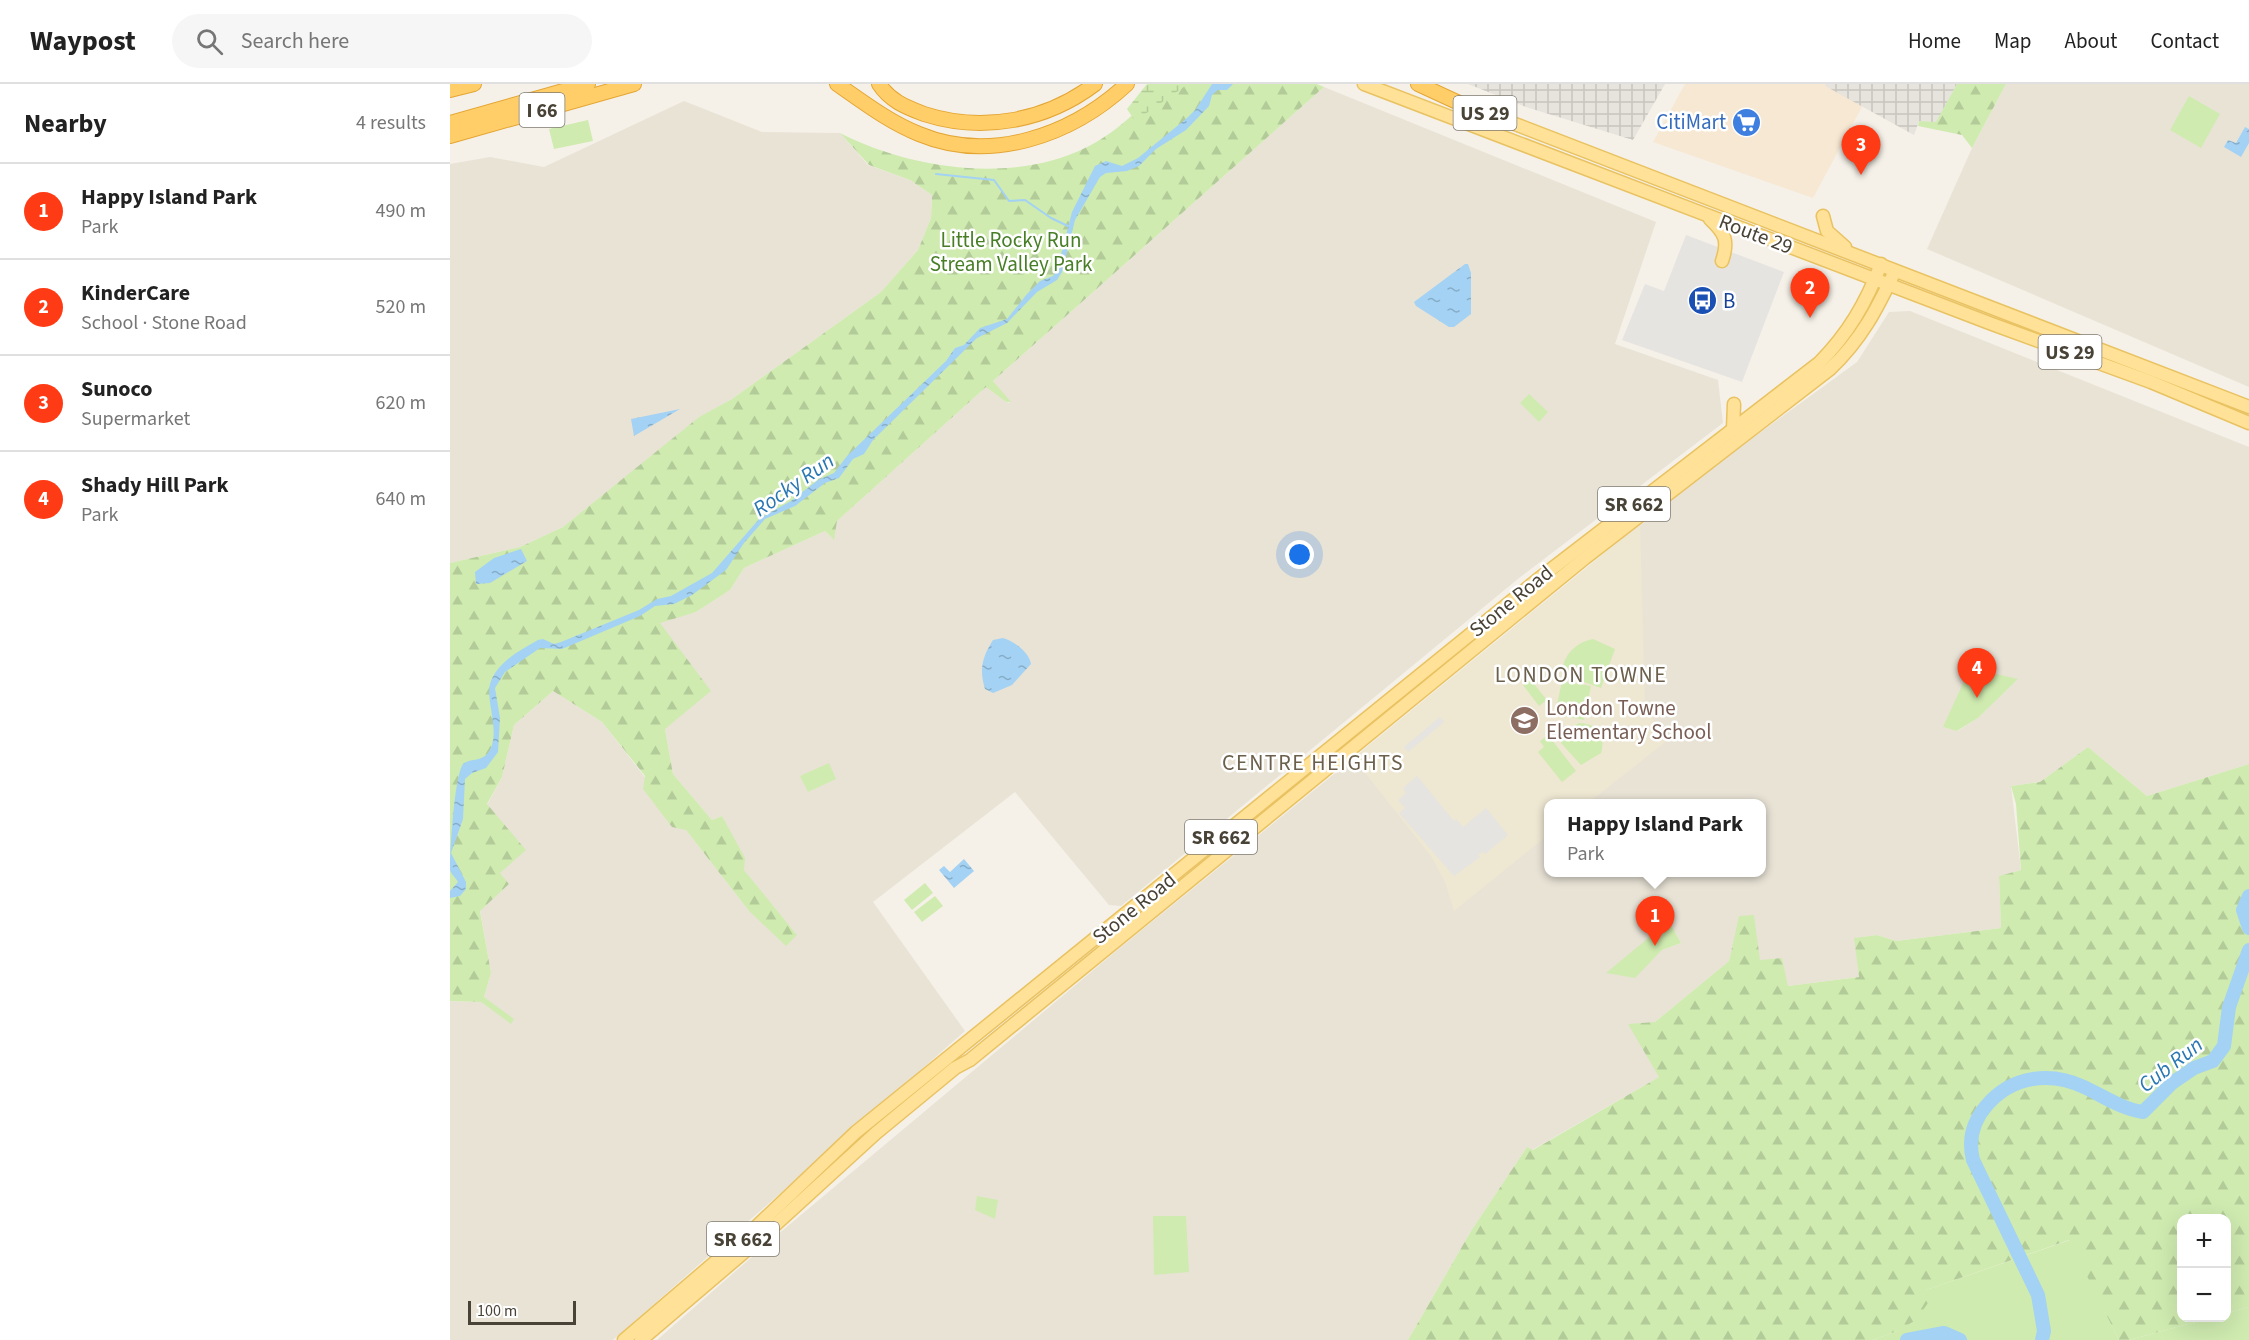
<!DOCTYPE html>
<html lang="en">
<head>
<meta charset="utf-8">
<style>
	body { margin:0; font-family:"Source Sans 3",sans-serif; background:#f6f6f6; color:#222 }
	.controls { position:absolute; right:18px; bottom:18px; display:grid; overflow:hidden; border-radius:12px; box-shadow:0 6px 24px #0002 }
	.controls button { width:54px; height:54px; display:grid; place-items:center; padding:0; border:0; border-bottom:2px solid #e0e0e0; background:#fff; color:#222; font:30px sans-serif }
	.scale { position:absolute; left:18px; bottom:15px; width:108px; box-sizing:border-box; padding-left:6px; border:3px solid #494236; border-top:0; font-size:16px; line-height:21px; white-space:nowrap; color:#494236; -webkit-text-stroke:4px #fff; paint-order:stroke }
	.you { position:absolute; left:850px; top:471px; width:21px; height:21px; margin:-15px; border:4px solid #fff; border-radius:50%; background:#1a73e8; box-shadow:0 0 0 9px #1a73e833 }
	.badge { display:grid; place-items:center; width:39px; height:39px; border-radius:50%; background:#ff3b15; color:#fff; font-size:20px; font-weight:700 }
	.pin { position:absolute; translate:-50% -50px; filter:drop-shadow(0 2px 3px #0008) }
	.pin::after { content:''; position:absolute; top:32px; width:21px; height:18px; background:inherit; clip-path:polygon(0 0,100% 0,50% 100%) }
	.popup { position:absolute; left:1094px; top:715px; width:222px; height:78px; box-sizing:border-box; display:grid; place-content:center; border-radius:12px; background:#fff; filter:drop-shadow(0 2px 4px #0005); font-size:20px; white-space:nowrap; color:#767676 }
	.popup b { font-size:22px; color:#222 }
	.popup::after { content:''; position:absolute; left:50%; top:100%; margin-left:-12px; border:12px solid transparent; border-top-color:#fff }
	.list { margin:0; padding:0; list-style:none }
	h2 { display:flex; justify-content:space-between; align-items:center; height:78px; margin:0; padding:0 24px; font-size:26px }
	h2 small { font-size:20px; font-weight:400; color:#767676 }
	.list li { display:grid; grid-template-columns:39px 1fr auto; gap:18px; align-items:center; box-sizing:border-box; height:96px; padding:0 24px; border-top:2px solid #e0e0e0 }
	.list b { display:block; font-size:22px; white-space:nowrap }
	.list p { margin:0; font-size:20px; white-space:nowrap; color:#767676 }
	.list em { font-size:20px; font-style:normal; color:#767676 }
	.icon { flex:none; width:33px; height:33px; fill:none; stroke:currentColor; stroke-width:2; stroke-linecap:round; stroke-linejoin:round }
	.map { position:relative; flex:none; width:1799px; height:1256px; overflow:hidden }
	header { display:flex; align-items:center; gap:36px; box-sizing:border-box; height:84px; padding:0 30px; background:#fff; border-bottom:2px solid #e0e0e0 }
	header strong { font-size:28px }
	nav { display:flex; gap:33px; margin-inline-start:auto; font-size:21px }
	.search { width:420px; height:54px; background:#f6f6f6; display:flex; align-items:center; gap:15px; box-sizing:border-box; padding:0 21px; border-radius:33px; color:#767676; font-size:22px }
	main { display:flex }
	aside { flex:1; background:#fff }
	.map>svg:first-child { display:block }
	.residential { fill:#e9e3d6; fill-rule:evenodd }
	.commercial { fill:#f7e8d3 }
	.industrial { fill:url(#industrial-grid) }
	.education { fill:#eee7d2 }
	.green { fill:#cfebb0 }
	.forest { fill:url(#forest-firs) }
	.wetland { fill:url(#wetland-marsh) }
	.parking { fill:#e6e4e0 }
	.water { fill:url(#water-ripples) }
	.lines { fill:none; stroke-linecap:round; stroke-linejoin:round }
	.stream { stroke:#a3d2f4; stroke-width:2 }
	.river { stroke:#a3d2f4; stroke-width:14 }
	.primary-casing { stroke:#e9c262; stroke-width:15 }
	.motorway-casing { stroke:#e4a533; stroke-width:16 }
	.primary { stroke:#ffe297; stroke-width:12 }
	.motorway { stroke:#ffce69; stroke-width:14 }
	.labels { text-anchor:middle; stroke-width:5; stroke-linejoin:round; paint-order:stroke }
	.shield { fill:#fff; stroke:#807b72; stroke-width:1.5 }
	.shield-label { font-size:20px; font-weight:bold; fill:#494236 }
	.shop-label { font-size:21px; fill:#366cbe; stroke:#fff; text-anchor:end }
	.street-label { font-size:21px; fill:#494236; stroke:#fff }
	.park-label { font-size:21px; fill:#477e26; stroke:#fff }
	.transit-label { font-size:21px; fill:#164399; stroke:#fff; text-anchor:start }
	.education-label { font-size:21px; fill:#785e54; stroke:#fff; text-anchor:start }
	.water-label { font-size:22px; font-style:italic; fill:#2977b2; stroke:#fff }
	.neighbourhood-label { font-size:22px; letter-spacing:1.5px; fill:#6c604d; stroke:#fff }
</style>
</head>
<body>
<header>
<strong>Waypost</strong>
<div class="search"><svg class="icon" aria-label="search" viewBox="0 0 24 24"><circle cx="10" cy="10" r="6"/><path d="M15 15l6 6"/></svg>Search here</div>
<nav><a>Home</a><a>Map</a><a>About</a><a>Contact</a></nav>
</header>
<main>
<aside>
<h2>Nearby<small>4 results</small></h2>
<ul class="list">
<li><span class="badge">1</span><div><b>Happy Island Park</b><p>Park</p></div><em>490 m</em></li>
<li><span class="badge">2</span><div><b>KinderCare</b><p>School · Stone Road</p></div><em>520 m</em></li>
<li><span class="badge">3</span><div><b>Sunoco</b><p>Supermarket</p></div><em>620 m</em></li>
<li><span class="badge">4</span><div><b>Shady Hill Park</b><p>Park</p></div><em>640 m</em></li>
</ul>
</aside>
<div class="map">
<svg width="1799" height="1256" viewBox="0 0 1799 1256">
	<defs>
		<pattern id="industrial-grid" width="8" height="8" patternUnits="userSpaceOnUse" patternTransform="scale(1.5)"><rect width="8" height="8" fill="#e7e3dd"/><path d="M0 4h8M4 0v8" fill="none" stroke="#c8c4be"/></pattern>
		<pattern id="forest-firs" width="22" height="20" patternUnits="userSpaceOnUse" patternTransform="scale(1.5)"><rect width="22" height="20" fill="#cfebb0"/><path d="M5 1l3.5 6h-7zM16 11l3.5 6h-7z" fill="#b3cb98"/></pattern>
		<pattern id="wetland-marsh" width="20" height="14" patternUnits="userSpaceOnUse" patternTransform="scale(1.5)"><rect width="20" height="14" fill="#cfebb0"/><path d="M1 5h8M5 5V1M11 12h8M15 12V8" fill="none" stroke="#b3cb98"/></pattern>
		<pattern id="water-ripples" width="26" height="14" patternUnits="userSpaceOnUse" patternTransform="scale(1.5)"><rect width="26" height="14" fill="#a3d2f4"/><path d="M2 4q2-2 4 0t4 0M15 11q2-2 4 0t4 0" fill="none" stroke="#87acc6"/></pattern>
	</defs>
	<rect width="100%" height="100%" fill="#f5f1e8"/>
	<g class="residential">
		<polygon points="1556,0 1799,0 1799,303 1477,165 1522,64"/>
		<polygon points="874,3 1206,138 1165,260 1268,296 1273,339 1069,494 671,822 659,821 565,708 423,818 515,947 163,1256 0,1256 0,917 31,918 61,939 34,913 41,889 30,826 59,800 49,789 37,721 52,693 64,641 103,607 152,638 299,827 347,851 293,786 272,732 262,736 223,690 215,645 208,537 209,538 246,528 280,506 294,484 375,447 383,455 387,437 536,303 556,318 560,319 543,297"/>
		<polygon points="234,17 312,48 390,49 418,81 460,96 482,111 481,134 468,166 431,208 282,315 250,333 113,443 70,463 0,479 0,80 40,73 94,83"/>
		<path d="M 1460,227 L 1799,363 L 1799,680 L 1697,712 L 1638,663 L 1590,698 L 1561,702 L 1571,786 L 1549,792 L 1551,844 L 1446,857 L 1427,851 L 1405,854 L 1409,893 L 1338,902 L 1310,877 L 1290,832 L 1279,877 L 1205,938 L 1209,993 L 1082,1066 L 1077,1063 L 1021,1147 L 958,1256 L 207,1256 L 327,1151 L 671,863 L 1256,388 L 1407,278 L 1439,228 ZM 1568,595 L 1528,634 L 1508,647 L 1493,643 ZM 1098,720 L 1312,720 L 1312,788 L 1098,788 ZM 1219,837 L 1231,859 L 1212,866 L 1185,893 Z"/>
	</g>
	<polygon class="commercial" points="1235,0 1376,0 1376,2 1413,21 1363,114 1203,58"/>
	<g class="industrial">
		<polygon points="1018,0 1215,0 1183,56 1076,23"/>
		<polygon points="1376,0 1507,0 1486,39 1469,37 1464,51 1375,2"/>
	</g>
	<polygon class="education" points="1190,440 1195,624 1218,656 1138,719 1098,720 1098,751 1004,827 995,798 981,772 908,680 908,670"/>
	<g class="green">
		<polygon points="1739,12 1770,30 1751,64 1720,46"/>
		<polygon points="138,36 143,57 104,65 99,45"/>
		<polygon points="1079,310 1098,328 1089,338 1070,319"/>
		<path d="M 1143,555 L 1165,565 L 1151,604 L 1112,590 C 1112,572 1126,558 1143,555 Z"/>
		<polygon points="1520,584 1568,595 1528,634 1507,647 1493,643"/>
		<polygon points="1080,595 1097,616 1089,622 1073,601"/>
		<polygon points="1112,597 1141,602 1134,636 1105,630"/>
		<path d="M 1129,639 C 1148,640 1156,650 1151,669 L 1131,681 L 1111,659 L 1114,648 Z"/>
		<polygon points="1098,651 1126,687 1112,698 1088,668 1094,663 1090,657"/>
		<polygon points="379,679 386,695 358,708 350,692"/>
		<polygon points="475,799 483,809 462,826 454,816"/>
		<polygon points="485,812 493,822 472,838 464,828"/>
		<polygon points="1219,837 1231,859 1212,866 1185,894 1156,889"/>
		<polygon points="527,1112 548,1116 545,1135 525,1126"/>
		<polygon points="703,1132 736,1132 739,1188 704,1191"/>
		<polygon points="1620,1156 1669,1256 1423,1256 1447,1247 1476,1206"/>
		<polygon points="1799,1223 1799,1256 1679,1256 1760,1234 1776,1234 1777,1229"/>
	</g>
	<g class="forest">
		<path d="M 712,0 L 867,0 L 874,3 L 543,297 L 561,318 L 556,318 L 536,303 L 387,437 L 384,456 L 375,447 L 294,484 L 280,506 L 246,528 L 210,539 L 261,607 L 215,645 L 223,690 L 262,736 L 272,732 L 295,774 L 294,786 L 347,851 L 336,862 L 299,827 L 236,746 L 222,743 L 193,705 L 195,692 L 152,638 L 103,607 L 64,641 L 52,693 L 37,720 L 76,766 L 50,789 L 59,800 L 30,827 L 41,889 L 34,913 L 64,935 L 61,940 L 31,918 L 0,917 L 0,479 L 70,463 L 113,443 L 249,333 L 282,315 L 431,208 L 468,166 L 481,134 L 482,111 L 460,96 L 419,81 L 390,49 C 460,85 562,100 635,64 C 665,50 690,25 712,0 Z"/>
		<polygon points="1507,0 1556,0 1522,64 1512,51 1468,42 1469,37 1486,38"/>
		<polygon points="1638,663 1697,712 1799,680 1799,1223 1777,1229 1776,1134 1732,1134 1732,1234 1760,1234 1679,1256 1669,1256 1619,1156 1476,1206 1478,1219 1466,1236 1447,1247 1423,1256 958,1256 1021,1147 1077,1063 1083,1066 1209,993 1178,940 1205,938 1279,877 1289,832 1304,831 1310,876 1332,874 1338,902 1409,893 1404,854 1427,851 1446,857 1551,844 1549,792 1571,786 1566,720 1561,702 1590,698"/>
	</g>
	<polygon class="wetland" points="697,0 738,0 685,37 677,25"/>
	<g class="parking">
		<polygon points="1236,151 1334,188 1292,298 1172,256 1195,200 1214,207"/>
		<polygon points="990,633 994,638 958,668 954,663"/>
		<polygon points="967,692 1004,737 1006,735 1013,743 1036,724 1058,751 1035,770 1032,768 1028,771 1030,773 1004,792 949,729 955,724 948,716 956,709 953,704"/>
	</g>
	<g class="water">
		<path d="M 762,0 L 783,0 L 777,6 L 768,6 L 762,11 L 759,22 L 736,46 L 706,65 L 689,82 L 677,87 L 656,89 L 650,93 L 625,136 L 612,188 L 607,196 L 587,208 L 557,239 L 527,254 L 423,356 L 414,370 L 403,375 L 389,394 L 375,399 L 345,422 L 315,435 L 294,459 L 276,486 L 242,511 L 224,520 L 205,522 L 190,532 L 112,565 L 90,564 L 55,588 L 45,604 L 50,634 L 48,668 L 36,684 L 22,689 L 15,695 L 13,735 L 1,769 L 16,798 L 16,805 L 10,812 L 0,814 L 0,807 L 8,798 C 6,794 1,790 0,786 C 0,770 4,693 13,680 C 19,675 28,677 35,672 C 54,655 35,618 40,600 C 46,579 70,566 88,556 L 93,555 L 104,560 L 111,558 L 189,526 L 207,515 L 221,512 L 262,489 L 310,434 L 341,417 L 368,396 L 384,389 L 397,372 L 496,277 L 505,264 L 514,261 L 530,244 L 557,235 L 577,210 L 590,197 L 603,192 L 607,186 L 622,128 L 645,82 L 656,77 L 672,82 L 688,74 L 737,34 L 746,25 Z"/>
		<polygon points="1795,43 1799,45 1799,59 1791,73 1774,63 1778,56 1786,59"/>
		<polygon points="1015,180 1018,180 1021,189 1021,230 1004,243 999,243 966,222 964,218"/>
		<polygon points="230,325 184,352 181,335"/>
		<polygon points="71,465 77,477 40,499 26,500 25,488 44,474"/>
		<path d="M 553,554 C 564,557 579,568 581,580 L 562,601 L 543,609 L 535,605 C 529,586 532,573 543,556 Z"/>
		<polygon points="514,775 524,787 504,804 489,786 494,782 500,788"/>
	</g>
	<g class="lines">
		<polyline class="stream" points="486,90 544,96 559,117 575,116 601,134 620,143"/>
		<g class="river">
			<polyline points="1799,812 1793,826 1799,844"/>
			<polyline points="1457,1256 1494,1249 1510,1256"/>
			<path d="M 1592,1256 L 1594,1247 L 1588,1211 L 1523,1076 C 1518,1056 1523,1037 1537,1021 C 1562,992 1600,987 1634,1003 C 1653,1012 1672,1025 1693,1028 L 1722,999 L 1744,984 L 1763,977 L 1774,962 L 1779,923 L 1799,866"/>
		</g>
		<defs>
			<g id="primary">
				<polyline points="914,0 1542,240 1701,298 1799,339"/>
				<polyline points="1000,15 1799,323"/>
				<polyline points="1373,132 1377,147 1395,163"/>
				<path d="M 1260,135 C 1275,149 1279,157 1272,177"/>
				<polyline points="1283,345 1284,320"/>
				<path d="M 174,1256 L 306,1143 L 406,1048 L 1086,497 L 1369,279 C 1398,250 1416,219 1431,180"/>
				<path d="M 191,1256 L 313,1152 L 426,1049 L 505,984 L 520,976 L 1135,474 L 1380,285 C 1411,256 1427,225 1445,187"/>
			</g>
			<g id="motorway">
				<path d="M 387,0 C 413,18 439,38 469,50 C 541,80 622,51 677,0"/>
				<path d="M 429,0 C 440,17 456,23 474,30 C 533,49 596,37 645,0"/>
				<polyline points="968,0 1007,18"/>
				<polyline points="0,6 24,0"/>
				<polyline points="0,39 138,0"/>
				<polyline points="0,52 184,0"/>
			</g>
		</defs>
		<use href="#primary" class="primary-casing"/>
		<use href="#motorway" class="motorway-casing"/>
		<use href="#primary" class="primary"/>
		<use href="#motorway" class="motorway"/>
	</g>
	<defs>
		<symbol id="supermarket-disc" viewBox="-11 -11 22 22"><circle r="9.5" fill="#3f7fe0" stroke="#fff"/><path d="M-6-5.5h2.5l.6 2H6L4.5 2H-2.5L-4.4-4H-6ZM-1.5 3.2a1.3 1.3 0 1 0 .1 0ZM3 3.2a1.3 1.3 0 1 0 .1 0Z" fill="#fff"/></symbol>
		<symbol id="bus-disc" viewBox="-11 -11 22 22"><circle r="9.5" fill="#1a4fb4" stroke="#fff"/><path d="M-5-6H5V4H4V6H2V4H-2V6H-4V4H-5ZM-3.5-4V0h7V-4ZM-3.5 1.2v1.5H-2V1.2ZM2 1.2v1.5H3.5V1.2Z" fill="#fff"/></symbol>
		<symbol id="school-disc" viewBox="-11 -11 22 22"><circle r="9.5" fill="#8d6e63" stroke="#fff"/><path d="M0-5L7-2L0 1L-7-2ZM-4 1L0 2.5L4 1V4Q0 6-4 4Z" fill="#fff"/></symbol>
	</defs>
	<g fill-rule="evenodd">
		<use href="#supermarket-disc" x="1280" y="22" width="33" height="33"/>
		<use href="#bus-disc" x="1236" y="200" width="33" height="33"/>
		<use href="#school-disc" x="1058" y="620" width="33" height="33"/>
	</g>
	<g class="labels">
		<g class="shield">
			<rect x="69.5" y="9" width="45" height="34" rx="4.5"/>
			<rect x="1003.5" y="12" width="63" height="34" rx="4.5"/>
			<rect x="1588.5" y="251" width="63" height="34" rx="4.5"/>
			<rect x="1148" y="403" width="72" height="34" rx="4.5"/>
			<rect x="735" y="736" width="72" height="34" rx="4.5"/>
			<rect x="257" y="1138" width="72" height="34" rx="4.5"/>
		</g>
		<g class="shield-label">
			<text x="92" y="33">I 66</text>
			<text x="1035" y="36">US 29</text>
			<text x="1620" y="275">US 29</text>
			<text x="1184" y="427">SR 662</text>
			<text x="771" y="760">SR 662</text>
			<text x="293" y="1162">SR 662</text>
		</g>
		<g class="shop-label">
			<text x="1276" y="45">CitiMart</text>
		</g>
		<g class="street-label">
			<text transform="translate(1306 150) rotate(21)" y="7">Route 29</text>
			<text transform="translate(1061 517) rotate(-39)" y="7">Stone Road</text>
			<text transform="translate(684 824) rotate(-39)" y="7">Stone Road</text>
		</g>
		<g class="park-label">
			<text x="561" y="163">Little Rocky Run<tspan x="561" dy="24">Stream Valley Park</tspan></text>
		</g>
		<g class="transit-label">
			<text x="1273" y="224">B</text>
		</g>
		<g class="education-label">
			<text x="1096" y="631">London Towne<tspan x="1096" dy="24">Elementary School</tspan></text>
		</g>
		<g class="water-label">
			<text transform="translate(343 400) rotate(-35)" y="8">Rocky Run</text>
			<text transform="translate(1720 980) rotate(-38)" y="8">Cub Run</text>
		</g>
		<g class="neighbourhood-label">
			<text x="1131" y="598">LONDON TOWNE</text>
			<text x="863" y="686">CENTRE HEIGHTS</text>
		</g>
	</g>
</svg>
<div class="controls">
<button>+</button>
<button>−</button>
</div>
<div class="scale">100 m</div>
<div class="you"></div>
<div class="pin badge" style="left:1205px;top:862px">1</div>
<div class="popup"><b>Happy Island Park</b>Park</div>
<div class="pin badge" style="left:1360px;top:234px">2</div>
<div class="pin badge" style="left:1411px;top:91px">3</div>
<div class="pin badge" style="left:1527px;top:614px">4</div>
</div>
</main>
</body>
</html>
